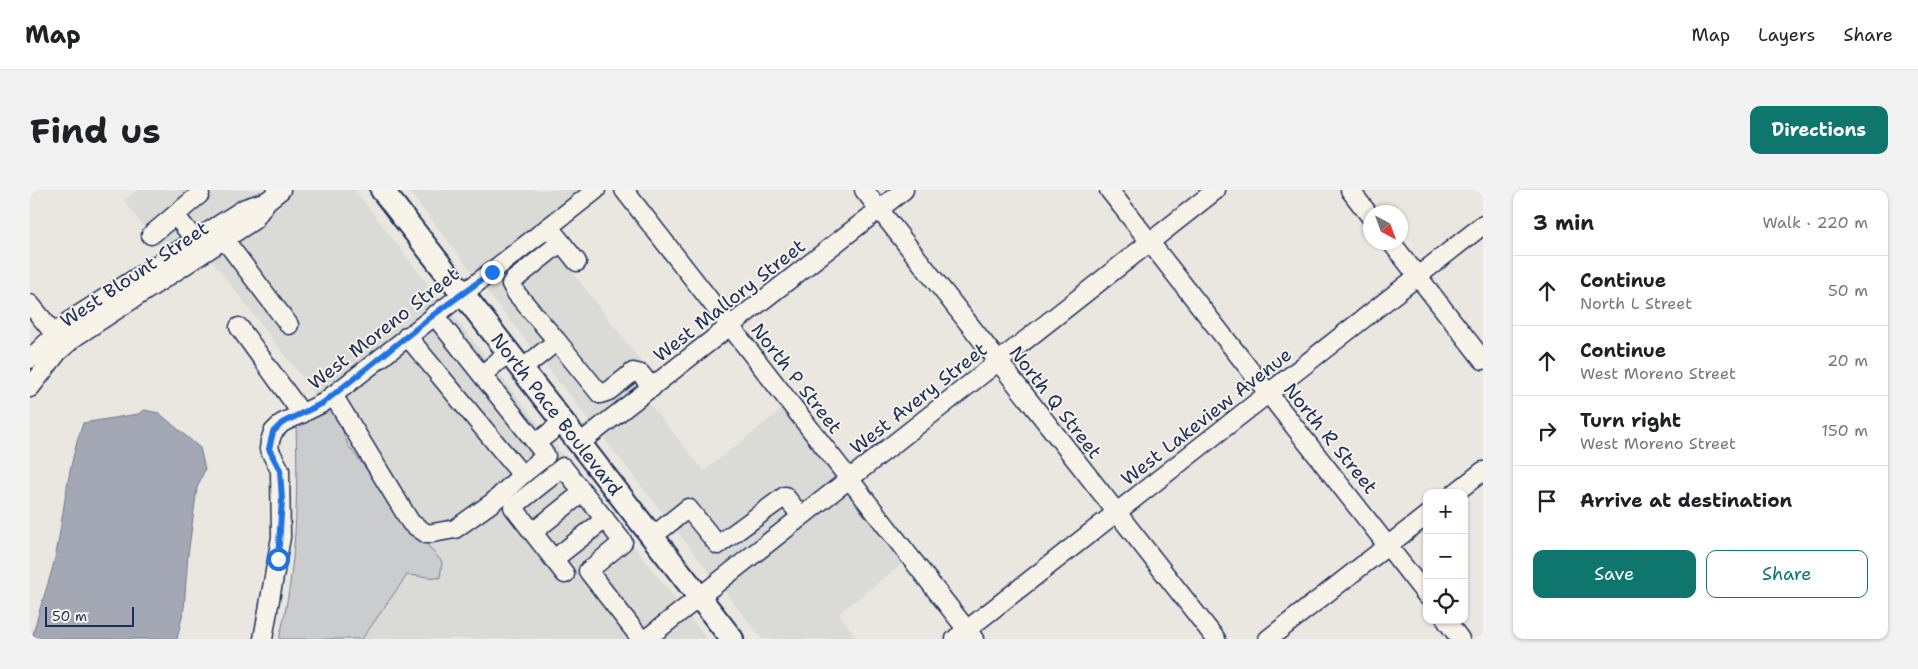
<!DOCTYPE html>
<html lang="en">
<head>
<meta charset="utf-8">
<style>
	body { margin:0; font-family:"Shantell Sans",sans-serif; background:#f2f2f2; color:#202124 }
	.controls { position:absolute; right:15px; bottom:15px; display:grid; overflow:hidden; border-radius:10px; box-shadow:0 1px 4px #0004 }
	.controls button { width:45px; height:45px; display:grid; place-items:center; padding:0; border:0; border-bottom:1px solid #e0e0e0; background:#fff; color:#202124; font:25px sans-serif }
	.compass { position:absolute; left:1333px; top:15px; width:45px; height:45px; border-radius:50%; background:#fff; box-shadow:0 1px 4px #0004; rotate:139deg }
	.scale { position:absolute; left:15px; bottom:12px; width:89px; box-sizing:border-box; padding-left:5px; border:2px solid #1b2f5e; border-top:0; font-size:14px; line-height:18px; white-space:nowrap; color:#1b2f5e; -webkit-text-stroke:4px #f7f3e8; paint-order:stroke }
	.stop { position:absolute; width:15px; height:15px; margin:-11px; border:4px solid #1a73e8; border-radius:50%; background:#fff }
	.stop.end { background:#1a73e8; border-color:#fff; box-shadow:0 1px 5px #0008 }
	.list { margin:0; padding:0; list-style:none }
	h2 { display:flex; justify-content:space-between; align-items:center; height:65px; margin:0; padding:0 20px; font-size:21px }
	h2 small { font-size:16px; font-weight:400; color:#757577 }
	.list li { display:grid; grid-template-columns:32px 1fr auto; gap:15px; align-items:center; box-sizing:border-box; height:70px; padding:0 20px; border-top:1px solid #e0e0e0 }
	.list b { display:block; font-size:19px; white-space:nowrap }
	.list p { margin:0; font-size:16px; white-space:nowrap; color:#757577 }
	.list em { font-size:16px; font-style:normal; color:#757577 }
	.actions { display:flex; gap:10px; padding:15px 20px }
	.actions a { flex:1; padding:11px 0; border:1px solid #0f766e; border-radius:10px; text-align:center; font-size:18px; color:#0f766e }
	.actions .main { background:#0f766e; color:#fff }
	.icon { flex:none; width:28px; height:28px; fill:none; stroke:currentColor; stroke-width:2; stroke-linecap:round; stroke-linejoin:round }
	.map { position:relative; flex:none; width:1453px; height:449px; overflow:hidden; border-radius:10px }
	header { display:flex; align-items:center; gap:30px; box-sizing:border-box; height:70px; padding:0 25px; background:#fff; border-bottom:1px solid #e0e0e0 }
	header strong { font-size:24px }
	nav { display:flex; gap:28px; margin-inline-start:auto; font-size:18px }
	.intro { display:flex; align-items:center; justify-content:space-between; box-sizing:border-box; height:120px; padding:0 30px }
	h1 { margin:0; font-size:35px }
	.button { padding:12px 22px; border-radius:10px; background:#0f766e; color:#fff; font-size:18px; font-weight:700 }
	main { display:flex; gap:30px; padding:0 30px }
	aside { flex:1; background:#fff; border-radius:10px; box-shadow:0 1px 4px #0004 }
	.map>svg:first-child { display:block }
	.built { fill:#dadad6 }
	.green { fill:#cbcccd; stroke:#737e96 }
	.water { fill:#a3a8b4; stroke:#6d7892 }
	.lines { fill:none; stroke-linecap:round; stroke-linejoin:round }
	.minor-casing { stroke:#1b2f5e; stroke-width:21 }
	.major-casing { stroke:#1b2f5e; stroke-width:26 }
	.minor { stroke:#f7f3e8; stroke-width:18 }
	.major { stroke:#f7f3e8; stroke-width:22 }
	.route { stroke:#1a73e8; stroke-width:6 }
	.labels { text-anchor:middle; stroke-width:4; stroke-linejoin:round; paint-order:stroke }
	.street-label { font-size:19px; fill:#1b2f5e; stroke:#f7f3e8 }
</style>
</head>
<body>
<header>
<strong>Map</strong>
<nav><a>Map</a><a>Layers</a><a>Share</a></nav>
</header>
<div class="intro"><h1>Find us</h1><a class="button">Directions</a></div>
<main>
<div class="map">
<svg width="1453" height="449" viewBox="0 0 1453 449">
	<rect width="100%" height="100%" fill="#eae7e0"/>
	<filter id="ink" filterUnits="userSpaceOnUse"><feTurbulence type="fractalNoise" baseFrequency=".02" numOctaves="2"/><feDisplacementMap in="SourceGraphic" scale="10" xChannelSelector="R" yChannelSelector="G"/><feConvolveMatrix kernelMatrix="1 2 1 2 8 2 1 2 1" color-interpolation-filters="sRGB"/></filter>
	<g filter="url(#ink)">
		<g class="built">
			<polygon points="109,0 240,0 132,62 94,10"/>
			<polygon points="262,0 325,0 411,111 288,208 179,67"/>
			<polygon points="378,0 555,0 445,86"/>
			<polygon points="516,48 624,188 563,235 453,96"/>
			<polygon points="420,121 649,414 604,449 332,449 377,385 410,388 364,316 318,255 303,214"/>
			<polygon points="617,211 674,281 755,217 810,287 683,387 572,246"/>
			<polygon points="819,298 876,371 809,423 827,449 732,449 692,398"/>
			<polygon points="657,424 677,449 626,449"/>
		</g>
		<path class="green" d="M 303,214 L 318,255 L 364,316 L 412,372 L 410,388 L 377,385 L 332,449 L 249,449 C 267,380 268,305 266,234 Z"/>
		<path class="water" d="M 114,220 L 129,223 L 170,258 L 175,279 L 167,298 L 158,365 L 154,418 L 147,449 L 2,449 C 9,416 23,385 28,353 C 35,312 39,272 53,233 L 108,224 Z"/>
		<g class="lines">
			<defs>
				<g id="minor">
					<polyline points="594,0 944,449"/>
					<polyline points="834,0 1186,449"/>
					<polyline points="1079,0 1397,406"/>
					<polyline points="1320,0 1340,26"/>
					<polyline points="145,25 165,50"/>
					<polyline points="519,37 531,52 484,90 481,94 486,103 527,151"/>
					<polyline points="121,45 170,4"/>
					<polyline points="194,49 259,135"/>
					<polyline points="531,52 547,72"/>
					<polyline points="1361,52 1453,170"/>
					<polyline points="0,114 31,152"/>
					<polyline points="404,125 506,253 533,232"/>
					<polyline points="209,137 272,224"/>
					<polyline points="377,146 492,285 516,266 506,253"/>
					<polyline points="0,169 39,131 215,18 237,11"/>
					<polyline points="492,179 527,151 570,204 579,201 603,182 611,184 622,198"/>
					<polyline points="452,185 479,162"/>
					<polyline points="0,198 28,162 45,147 224,30 237,11 251,0"/>
					<polyline points="303,205 381,333 397,344 425,339 463,312 492,285"/>
					<polyline points="550,253 874,0"/>
					<polyline points="1425,303 1453,281"/>
					<polyline points="503,342 553,302"/>
					<polyline points="622,347 658,318 688,355 755,306 771,326"/>
					<polyline points="524,369 575,329"/>
					<polyline points="535,384 483,317 533,277 593,352 558,381 611,449"/>
					<polyline points="1416,430 1430,449"/>
					<polyline points="233,449 251,347 250,280 239,259 240,251 243,242 252,233 293,213 566,0"/>
					<polyline points="616,449 1186,0"/>
					<polyline points="925,449 1453,35"/>
					<polyline points="1238,449 1397,325"/>
				</g>
				<polyline id="major" points="352,0 702,449"/>
			</defs>
			<use href="#minor" class="minor-casing"/>
			<use href="#major" class="major-casing"/>
			<use href="#minor" class="minor"/>
			<use href="#major" class="major"/>
		</g>
	</g>
	<g class="lines" filter="url(#ink)">
		<polyline class="route" points="248,369 252,310 250,280 239,259 243,242 252,233 293,213 406,123 462,82"/>
	</g>
	<g class="labels">
		<g class="street-label">
			<text transform="translate(104 84) rotate(-34)" y="7">West Blount Street</text>
			<text transform="translate(699 110) rotate(-38)" y="7">West Mallory Street</text>
			<text transform="translate(353 138) rotate(-38)" y="7">West Moreno Street</text>
			<text transform="translate(767 188) rotate(52)" y="7">North P Street</text>
			<text transform="translate(888 208) rotate(-38)" y="7">West Avery Street</text>
			<text transform="translate(1026 212) rotate(52)" y="7">North Q Street</text>
			<text transform="translate(527 224) rotate(52)" y="7">North Pace Boulevard</text>
			<text transform="translate(1176 226) rotate(-38)" y="7">West Lakeview Avenue</text>
			<text transform="translate(1301 248) rotate(51)" y="7">North R Street</text>
		</g>
	</g>
</svg>
<div class="controls">
<button>+</button>
<button>−</button>
<button><svg class="icon" aria-label="locate" viewBox="0 0 24 24"><circle cx="12" cy="12" r="6"/><path d="M12 2v4M12 18v4M2 12h4M18 12h4"/></svg></button>
</div>
<svg class="compass" viewBox="-18 -18 36 36"><path d="M0-13l5 13h-10z" fill="#e53935"/><path d="M0 13l5-13h-10z" fill="#757577"/></svg>
<div class="scale">50 m</div>
<div class="stop" style="left:248px;top:369px"></div>
<div class="stop end" style="left:462px;top:82px"></div>
</div>
<aside>
<h2>3 min<small>Walk · 220 m</small></h2>
<ul class="list">
<li><svg class="icon" aria-label="ahead" viewBox="0 0 24 24"><path d="M12 20V5M6 11l6-6 6 6"/></svg><div><b>Continue</b><p>North L Street</p></div><em>50 m</em></li>
<li><svg class="icon" aria-label="ahead" viewBox="0 0 24 24"><path d="M12 20V5M6 11l6-6 6 6"/></svg><div><b>Continue</b><p>West Moreno Street</p></div><em>20 m</em></li>
<li><svg class="icon" aria-label="right" viewBox="0 0 24 24"><path d="M7 20v-9h11M14 6l5 5-5 5"/></svg><div><b>Turn right</b><p>West Moreno Street</p></div><em>150 m</em></li>
<li><svg class="icon" aria-label="arrive" viewBox="0 0 24 24"><path d="M6 21V4h12l-3 4 3 4H6"/></svg><div><b>Arrive at destination</b></div></li>
</ul>
<div class="actions"><a class="main">Save</a><a>Share</a></div>
</aside>
</main>
</body>
</html>
